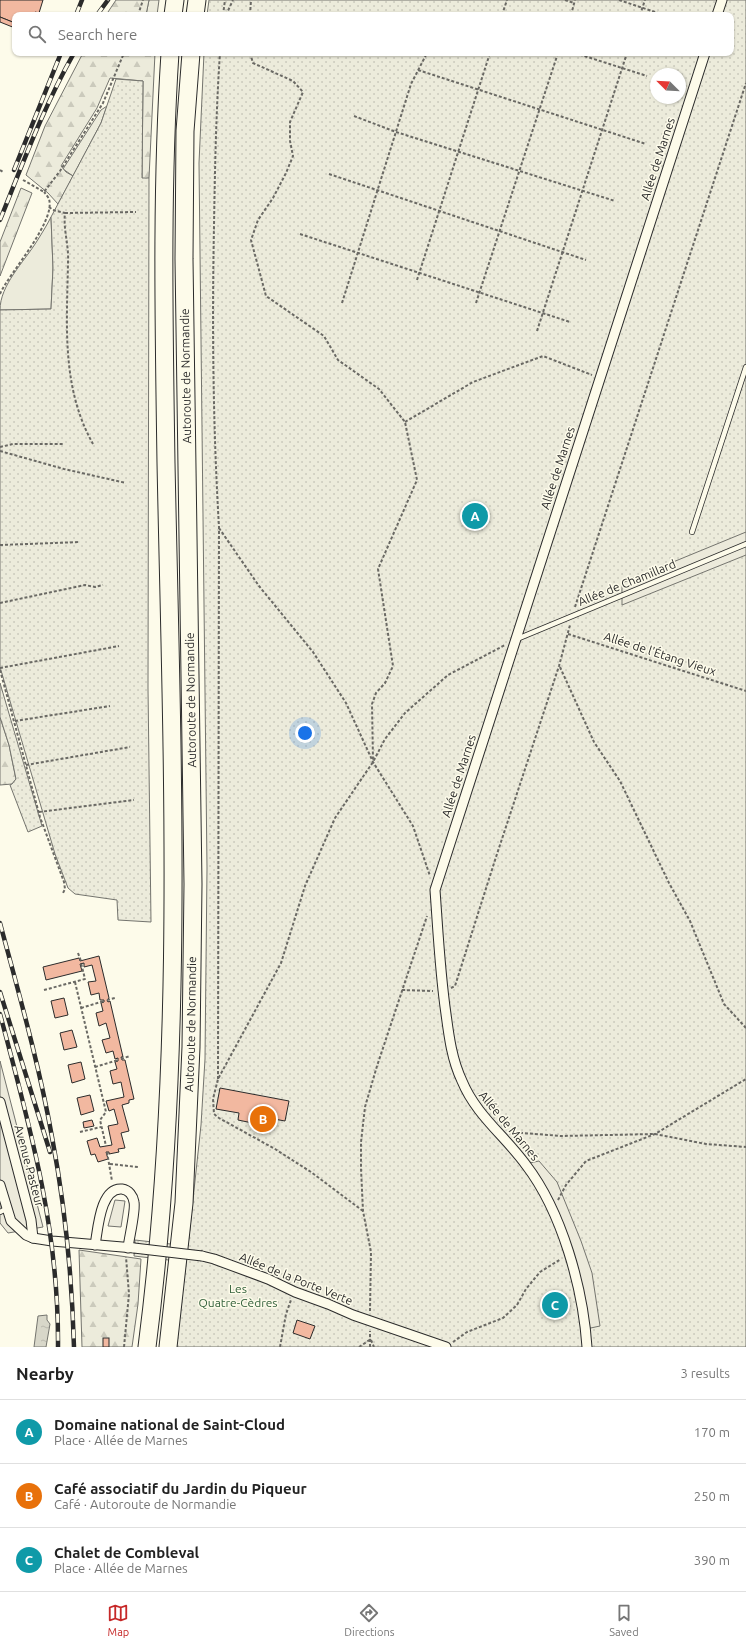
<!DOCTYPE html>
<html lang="en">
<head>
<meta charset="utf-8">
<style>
	body { margin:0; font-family:Ubuntu,sans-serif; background:#f6f6f6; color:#222 }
	.compass { position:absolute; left:650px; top:68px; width:36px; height:36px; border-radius:50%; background:#fff; box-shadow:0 1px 3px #0004; rotate:294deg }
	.you { position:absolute; left:305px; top:733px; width:14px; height:14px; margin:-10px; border:3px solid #fff; border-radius:50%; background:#1a73e8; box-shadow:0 0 0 6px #1a73e833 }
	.badge { display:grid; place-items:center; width:26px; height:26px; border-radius:50%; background:#c62828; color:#fff; font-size:13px; font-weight:700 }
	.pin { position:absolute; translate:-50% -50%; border:2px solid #fff; box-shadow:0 1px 4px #0006 }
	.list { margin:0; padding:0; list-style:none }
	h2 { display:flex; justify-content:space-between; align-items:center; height:52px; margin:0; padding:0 16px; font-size:17px }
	h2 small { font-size:13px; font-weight:400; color:#767676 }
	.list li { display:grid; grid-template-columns:26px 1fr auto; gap:12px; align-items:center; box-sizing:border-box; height:64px; padding:0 16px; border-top:1px solid #e0e0e0 }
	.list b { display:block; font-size:15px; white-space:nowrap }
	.list p { margin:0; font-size:13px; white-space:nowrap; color:#767676 }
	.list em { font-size:13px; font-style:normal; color:#767676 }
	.icon { flex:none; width:22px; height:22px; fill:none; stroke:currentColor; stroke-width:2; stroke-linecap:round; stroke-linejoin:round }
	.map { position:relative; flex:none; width:746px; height:1347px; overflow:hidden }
	.search { position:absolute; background:#fff; box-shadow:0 1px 3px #0004; left:12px; right:12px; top:12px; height:44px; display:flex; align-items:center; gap:10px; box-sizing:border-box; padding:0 14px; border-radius:8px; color:#767676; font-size:15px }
	.sheet { height:244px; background:#fff }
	nav { display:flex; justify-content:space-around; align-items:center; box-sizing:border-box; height:56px; border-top:1px solid #e0e0e0; background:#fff; font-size:11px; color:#767676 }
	nav a { display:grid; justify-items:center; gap:2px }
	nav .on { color:#c62828 }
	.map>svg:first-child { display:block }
	.grass { fill:#ecebdb; stroke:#74746e }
	.forest { fill:url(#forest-firs); stroke:#74746e }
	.park { fill:url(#park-dots); stroke:#74746e; fill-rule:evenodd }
	.parking { fill:#eceadb; stroke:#74746e }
	.water { fill:url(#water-ripples); stroke:#74746e }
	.building { fill:#f2b8a0; stroke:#2b2b2b }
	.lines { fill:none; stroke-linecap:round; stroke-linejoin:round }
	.service-casing { stroke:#2b2b2b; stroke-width:6 }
	.minor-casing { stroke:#2b2b2b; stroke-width:11 }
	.motorway-casing { stroke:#2b2b2b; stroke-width:19 }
	.path { stroke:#6a6964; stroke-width:2; stroke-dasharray:3 2; stroke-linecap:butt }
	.service { stroke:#fdfbea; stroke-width:4.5 }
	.minor { stroke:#fdfbea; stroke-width:9 }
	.motorway { stroke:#fdfbea; stroke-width:17 }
	.rail-casing { stroke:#2b2b2b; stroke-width:4.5 }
	.rail { stroke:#fdfbea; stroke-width:3; stroke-dasharray:9; stroke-linecap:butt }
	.minor-bridge-casing { stroke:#2b2b2b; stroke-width:11; stroke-linecap:butt }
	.minor-bridge { stroke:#fdfbea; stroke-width:9 }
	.labels { text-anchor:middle; stroke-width:3; stroke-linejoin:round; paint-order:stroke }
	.street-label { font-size:12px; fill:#2b2b2b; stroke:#fdfbea }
	.park-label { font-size:12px; fill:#34623c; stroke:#fdfbea }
</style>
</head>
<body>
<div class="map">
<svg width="746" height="1347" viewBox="0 0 746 1347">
	<defs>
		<pattern id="forest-firs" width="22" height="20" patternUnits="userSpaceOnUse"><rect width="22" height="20" fill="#ecebdb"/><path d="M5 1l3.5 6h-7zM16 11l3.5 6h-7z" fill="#cbcabc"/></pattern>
		<pattern id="park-dots" width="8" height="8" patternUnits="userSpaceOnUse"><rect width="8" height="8" fill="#ecebdb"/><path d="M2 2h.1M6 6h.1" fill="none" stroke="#cbcabc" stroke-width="1.8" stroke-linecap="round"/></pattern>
		<pattern id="water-ripples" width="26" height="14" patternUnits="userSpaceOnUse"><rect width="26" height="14" fill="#d8d7c9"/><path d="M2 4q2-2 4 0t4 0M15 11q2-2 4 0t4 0" fill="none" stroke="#bab9ad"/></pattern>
	</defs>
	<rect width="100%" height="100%" fill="#fdfbea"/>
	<g class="grass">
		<polygon points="149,0 159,0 157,15 146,15"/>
		<polygon points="107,106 101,123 73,176 63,169 101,110"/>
		<path d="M 51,217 L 53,268 L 51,309 L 0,310 C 0,285 24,262 37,241 C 42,233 47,225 51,217 Z"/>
	</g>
	<g class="forest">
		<polygon points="116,0 149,0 146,15 106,15"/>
		<polygon points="83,53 155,53 149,178 142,179 143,81 110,78 97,108 61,166 66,172 73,176 58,204 48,193 26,175 45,126"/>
		<polygon points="21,188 32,193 0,276 0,242"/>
		<polygon points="0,717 9,745 16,779 12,784 0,785"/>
		<polygon points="79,1250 141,1259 138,1304 132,1347 82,1347"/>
	</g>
	<g class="park">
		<path d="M 209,0 L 746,0 L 746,1347 L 176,1347 L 186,1262 L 134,1256 L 135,1240 L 188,1246 L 201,1125 L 205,1059 L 207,868 L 199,163 L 204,53 L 731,53 L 731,15 L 207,15 ZM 656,74 L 680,74 L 680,98 L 656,98 Z"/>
		<polygon points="116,79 143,81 142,178 149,178 148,688 151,922 118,920 117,900 75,894 68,888 55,854 0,667 0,310 51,309 53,268 51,217 101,123"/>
		<polygon points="0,683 42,826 28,832 10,785 12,784 16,779 9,745 0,717"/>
	</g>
	<g class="parking">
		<polygon points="746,532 746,555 622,605 622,583"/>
		<polygon points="0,1061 43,1227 8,1233 0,1223"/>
		<polygon points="539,1161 557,1182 581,1241 592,1273 600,1326 586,1329 569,1253 525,1164"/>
		<polygon points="115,1200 125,1201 121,1227 108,1226"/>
	</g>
	<polygon class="water" points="47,1315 47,1320 50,1324 46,1347 34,1347 38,1316"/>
	<g class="building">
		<polygon points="0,0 43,0 39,13 35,12 34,15 15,15 15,23 0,17"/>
		<polygon points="0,17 15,23 15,28 0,22"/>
		<polygon points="99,956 109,998 107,1000 108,1002 110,1001 123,1057 121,1057 122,1060 125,1060 134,1099 129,1100 129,1103 122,1105 129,1131 121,1133 125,1148 118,1149 119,1152 109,1154 109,1152 106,1152 108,1159 98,1162 95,1154 91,1155 87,1141 97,1138 100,1147 112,1145 108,1126 118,1124 114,1109 109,1111 106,1101 124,1097 121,1082 113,1084 110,1071 117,1069 115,1062 118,1061 118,1058 115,1059 113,1051 106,1053 102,1040 110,1038 106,1023 99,1026 96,1013 103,1011 101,1003 104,1002 104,1000 100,1000 99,993 91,995 88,982 96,981 92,965 84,967 84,963 80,964 82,971 46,980 43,967 79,958 80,961"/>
		<polygon points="64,998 68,1015 55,1018 51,1001"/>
		<polygon points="72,1030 77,1047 64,1050 60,1033"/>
		<polygon points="81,1062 85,1079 72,1083 68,1065"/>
		<polygon points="220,1088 289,1101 285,1121 263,1117 262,1125 238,1120 239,1113 216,1109"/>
		<polygon points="90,1095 94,1111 81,1115 77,1098"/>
		<polygon points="92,1120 94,1126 84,1128 83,1122"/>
		<polygon points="559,1298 563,1307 551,1311 547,1303"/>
		<polygon points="297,1320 315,1326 310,1339 293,1333"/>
		<rect x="103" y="1338" width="6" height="9"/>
	</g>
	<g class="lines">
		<defs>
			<g id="service">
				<polyline points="692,532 746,367"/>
				<polyline points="517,639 746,544"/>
				<polyline points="0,1212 6,1209"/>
			</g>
			<g id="minor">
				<polyline points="717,15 722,0"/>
				<polyline points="0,1102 31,1220 33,1238"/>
				<polyline points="0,1185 11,1221 26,1235 33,1238 52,1241 134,1248"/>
				<path d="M 95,1245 C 98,1230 100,1187 122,1189 C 129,1190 133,1196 134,1202 C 136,1210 129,1238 128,1248"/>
				<polyline points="202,1256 214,1259 268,1279 295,1292 328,1304 353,1315 446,1347"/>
				<path d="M 587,1347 C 583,1288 562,1212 526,1165 C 505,1136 476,1115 462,1081 C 452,1060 449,1037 446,1014 C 440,973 438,931 435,890 L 705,53"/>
			</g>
			<g id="motorway">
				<polyline points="173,15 175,0"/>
				<polyline points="195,15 197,0"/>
				<path d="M 147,1347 C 185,1054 172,757 166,463 C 164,326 161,190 170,53"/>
				<path id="s1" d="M 168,1347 L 184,1203 L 191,1047 L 193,884 L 184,259 L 185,131 L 191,53"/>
			</g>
		</defs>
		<use href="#service" class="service-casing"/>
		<use href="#minor" class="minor-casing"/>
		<use href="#motorway" class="motorway-casing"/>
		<g class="path">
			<polyline points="565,0 574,3"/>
			<polyline points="619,0 664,15"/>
			<polyline points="138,15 143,0"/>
			<polyline points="223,15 225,0"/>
			<polyline points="226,15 233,0"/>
			<polyline points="250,15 251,0"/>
			<polyline points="502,15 507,0"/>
			<polyline points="571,15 575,0"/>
			<polyline points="640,15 645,0"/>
			<polyline points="250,53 253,63 293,81 303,92 290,122 290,141 293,156 286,173 273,198 258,220 251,240 266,296 324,336 338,360 379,389 405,422 417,480 378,569 393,666 385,683 376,693 372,704 373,761"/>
			<polyline points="575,53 647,76"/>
			<polyline points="418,70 646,144"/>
			<polyline points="354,116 396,132 615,201"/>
			<polyline points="0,170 3,172"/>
			<polyline points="329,174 586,260"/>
			<polyline points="23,180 44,192 60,171 103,103 124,53"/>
			<path d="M 49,207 L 53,210 L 65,213 C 63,229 69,245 68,262 C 67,324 61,387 93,444"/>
			<polyline points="65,213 136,212"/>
			<polyline points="300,234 570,322"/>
			<polyline points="417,280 490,53"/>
			<path d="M 0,294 C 9,273 56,222 49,199 C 48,197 46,194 44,192"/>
			<polyline points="342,303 411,84 427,53"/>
			<polyline points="476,303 558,53"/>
			<polyline points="537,331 627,53"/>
			<polyline points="405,422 473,382 543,356 592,375"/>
			<polyline points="0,447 13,444 63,444"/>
			<polyline points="0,451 64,469 126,483"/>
			<polyline points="219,528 259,586 313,652 346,703 373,762 413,826 430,876"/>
			<polyline points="0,545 80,542"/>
			<polyline points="0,603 85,585 95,587 103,585"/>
			<polyline points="575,607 746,83"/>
			<polyline points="568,634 746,691"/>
			<polyline points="560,667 594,742 620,781 669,883 690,921 724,1004 746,1028"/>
			<polyline points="0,668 119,646"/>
			<polyline points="0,670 40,817 64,882 65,889 63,893"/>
			<polyline points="15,721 110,706"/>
			<polyline points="26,765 130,747"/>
			<polyline points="39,812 134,800"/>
			<polyline points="78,953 81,961"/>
			<polyline points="75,982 106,1112 100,1120 106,1146"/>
			<polyline points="451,988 455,986 496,857 559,666 570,625"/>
			<polyline points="44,990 85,979 81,963"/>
			<polyline points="402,990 433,991"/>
			<polyline points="107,1000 115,998"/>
			<polyline points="81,1008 104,1001"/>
			<polyline points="121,1059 130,1056"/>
			<polyline points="95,1067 118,1060"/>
			<path d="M 218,1079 L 219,527 C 213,427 212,326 214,226 C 215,168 216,111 220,53"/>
			<polyline points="80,1132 101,1127"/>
			<polyline points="510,1132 561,1136 655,1134 706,1144 746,1147"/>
			<polyline points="107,1152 112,1181"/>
			<polyline points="110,1164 138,1167"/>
			<polyline points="558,1200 566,1185 586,1161 655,1134 746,1079"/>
			<polyline points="363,1211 311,1172 275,1149 219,1118 214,1114 213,1099 218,1079 281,963 305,886 335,818 373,762 385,739 405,713 448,675 505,645"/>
			<polyline points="370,1311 371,1252 363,1211 361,1169 361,1142 365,1107 377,1066 427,916"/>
			<polyline points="371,1340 374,1347"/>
			<polyline points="453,1342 467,1332 503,1318 517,1305 526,1289 540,1272 561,1259"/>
			<polyline points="124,1347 129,1294 126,1257"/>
			<polyline points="280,1347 286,1314 291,1300"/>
			<polyline points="359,1347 371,1339"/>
			<polyline points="370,1347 370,1331"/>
		</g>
		<use href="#service" class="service"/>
		<use href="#minor" class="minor"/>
		<use href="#motorway" class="motorway"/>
		<defs>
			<g id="rail">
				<polyline points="76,15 82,0"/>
				<polyline points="97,15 108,0"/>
				<polyline points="14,170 61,53"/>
				<path d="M 0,220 C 23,163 44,106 74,53"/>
				<path d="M 0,923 C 19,994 39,1064 52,1137 C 65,1206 72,1277 74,1347"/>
				<polyline points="0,992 50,1152"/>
				<path d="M 0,1014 C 30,1127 59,1229 58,1347"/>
			</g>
		</defs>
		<use href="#rail" class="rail-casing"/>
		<use href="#rail" class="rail"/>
		<defs>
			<polyline id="minor-bridge" points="134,1248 202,1256"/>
		</defs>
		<use href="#minor-bridge" class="minor-bridge-casing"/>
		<use href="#minor-bridge" class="minor-bridge"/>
	</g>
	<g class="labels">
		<g class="street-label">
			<text transform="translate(658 159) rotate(-72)" y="4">Allée de Marnes</text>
			<text transform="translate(186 376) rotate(-91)" y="4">Autoroute de Normandie</text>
			<text transform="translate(558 468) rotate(-72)" y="4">Allée de Marnes</text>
			<text transform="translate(627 583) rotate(-22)" y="4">Allée de Chamillard</text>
			<text transform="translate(660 654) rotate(18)" y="4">Allée de l'Étang Vieux</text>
			<text transform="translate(191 700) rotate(-91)" y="4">Autoroute de Normandie</text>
			<text transform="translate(459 776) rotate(-72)" y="4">Allée de Marnes</text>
			<text dy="4" stroke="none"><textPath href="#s1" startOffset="324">Autoroute de Normandie</textPath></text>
			<text transform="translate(509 1126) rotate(50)" y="4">Allée de Marnes</text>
			<text transform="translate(29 1166) rotate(75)" y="4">Avenue Pasteur</text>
			<text transform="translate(296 1279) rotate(22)" y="4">Allée de la Porte Verte</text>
		</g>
		<g class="park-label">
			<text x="238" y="1293">Les<tspan x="238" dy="14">Quatre-Cèdres</tspan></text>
		</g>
	</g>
</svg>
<svg class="compass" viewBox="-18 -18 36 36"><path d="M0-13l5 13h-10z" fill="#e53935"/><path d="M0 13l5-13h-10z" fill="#767676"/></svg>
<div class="you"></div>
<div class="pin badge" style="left:475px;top:516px;background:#0f9aa8">A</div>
<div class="pin badge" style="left:263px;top:1119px;background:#e8710a">B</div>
<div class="pin badge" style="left:555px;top:1305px;background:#0f9aa8">C</div>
<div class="search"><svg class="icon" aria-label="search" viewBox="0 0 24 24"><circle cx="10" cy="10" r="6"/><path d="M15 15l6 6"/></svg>Search here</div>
</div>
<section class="sheet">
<h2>Nearby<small>3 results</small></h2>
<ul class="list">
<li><span class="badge" style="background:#0f9aa8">A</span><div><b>Domaine national de Saint-Cloud</b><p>Place · Allée de Marnes</p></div><em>170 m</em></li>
<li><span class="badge" style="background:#e8710a">B</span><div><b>Café associatif du Jardin du Piqueur</b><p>Café · Autoroute de Normandie</p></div><em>250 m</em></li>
<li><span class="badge" style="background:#0f9aa8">C</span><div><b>Chalet de Combleval</b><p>Place · Allée de Marnes</p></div><em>390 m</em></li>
</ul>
</section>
<nav>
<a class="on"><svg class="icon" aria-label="map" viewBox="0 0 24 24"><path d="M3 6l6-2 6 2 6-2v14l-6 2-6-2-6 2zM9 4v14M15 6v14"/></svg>Map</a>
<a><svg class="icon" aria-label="directions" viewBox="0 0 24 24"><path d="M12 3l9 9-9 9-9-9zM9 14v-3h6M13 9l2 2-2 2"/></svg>Directions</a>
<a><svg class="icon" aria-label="saved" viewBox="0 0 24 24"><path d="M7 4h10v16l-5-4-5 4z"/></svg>Saved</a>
</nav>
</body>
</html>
